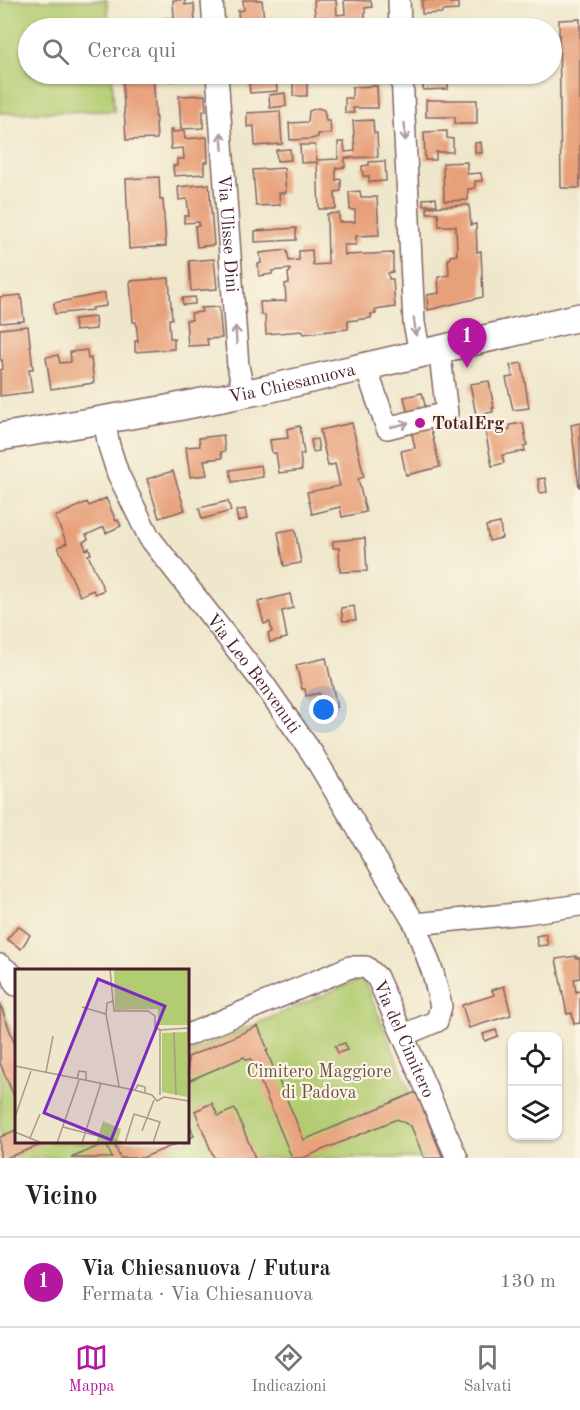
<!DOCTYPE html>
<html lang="it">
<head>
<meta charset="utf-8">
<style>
	body { margin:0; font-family:"Old Standard TT",serif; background:#f6f6f6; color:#222 }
	.controls { position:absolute; right:18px; bottom:18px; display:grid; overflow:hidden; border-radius:12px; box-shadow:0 2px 4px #0004 }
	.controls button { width:54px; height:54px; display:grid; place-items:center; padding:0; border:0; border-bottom:2px solid #e0e0e0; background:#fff; color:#222; font:30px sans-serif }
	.you { position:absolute; left:324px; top:710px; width:21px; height:21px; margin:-15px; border:4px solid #fff; border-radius:50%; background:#1a73e8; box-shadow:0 0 0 9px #1a73e833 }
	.badge { display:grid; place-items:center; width:39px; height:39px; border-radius:50%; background:#b5179e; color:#fff; font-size:20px; font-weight:700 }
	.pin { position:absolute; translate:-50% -50px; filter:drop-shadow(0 2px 3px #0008) }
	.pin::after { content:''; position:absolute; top:32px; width:21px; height:18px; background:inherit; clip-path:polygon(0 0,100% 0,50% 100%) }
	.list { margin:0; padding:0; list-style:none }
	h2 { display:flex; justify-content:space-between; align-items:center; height:78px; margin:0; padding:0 24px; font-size:26px }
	h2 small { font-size:20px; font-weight:400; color:#767676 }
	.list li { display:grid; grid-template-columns:39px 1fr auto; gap:18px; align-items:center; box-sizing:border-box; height:90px; padding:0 24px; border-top:2px solid #e0e0e0 }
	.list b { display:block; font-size:22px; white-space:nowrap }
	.list p { margin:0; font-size:20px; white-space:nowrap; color:#767676 }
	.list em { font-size:20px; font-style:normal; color:#767676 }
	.icon { flex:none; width:33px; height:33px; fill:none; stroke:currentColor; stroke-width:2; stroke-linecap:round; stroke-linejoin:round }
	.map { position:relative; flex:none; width:580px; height:1158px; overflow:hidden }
	.search { position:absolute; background:#fff; box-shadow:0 2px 4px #0004; left:18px; right:18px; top:18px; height:66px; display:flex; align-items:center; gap:15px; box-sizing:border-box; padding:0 21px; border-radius:33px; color:#767676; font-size:22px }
	.sheet { height:168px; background:#fff }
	nav { display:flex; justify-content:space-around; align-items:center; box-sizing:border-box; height:84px; border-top:2px solid #e0e0e0; background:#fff; font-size:16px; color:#767676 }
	nav a { display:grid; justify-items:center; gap:3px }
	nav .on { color:#b5179e }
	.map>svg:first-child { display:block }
	.green { fill:#b2cc71; stroke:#7e764e; stroke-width:1.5 }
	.building { fill:#e7a079 }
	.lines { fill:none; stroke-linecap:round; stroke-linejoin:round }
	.minor-casing { stroke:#846563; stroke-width:24 }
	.major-casing { stroke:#846563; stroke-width:30 }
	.minor { stroke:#fff; stroke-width:21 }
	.major { stroke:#fff; stroke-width:27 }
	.oneway { stroke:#ae9aa0 }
	.poi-dot { fill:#b5179e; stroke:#fcf5e5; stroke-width:2 }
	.labels { text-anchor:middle; stroke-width:4.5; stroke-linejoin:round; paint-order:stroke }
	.street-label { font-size:18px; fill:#4a1f2b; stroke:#fcf5e5 }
	.poi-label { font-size:18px; font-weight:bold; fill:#4a1f2b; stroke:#fcf5e5; text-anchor:start }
	.park-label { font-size:18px; fill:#695340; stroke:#fcf5e5 }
	.inset-road { fill:none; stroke:#ad978b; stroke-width:1.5 }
	.view { fill:#7b2cbf; fill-opacity:0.15; stroke:#7b2cbf; stroke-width:3 }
	.inset-edge { fill:none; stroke:#4a1f2b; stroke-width:3 }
</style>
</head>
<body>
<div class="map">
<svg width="580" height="1158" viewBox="0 0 580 1158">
	<rect width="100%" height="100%" fill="#fcf5e5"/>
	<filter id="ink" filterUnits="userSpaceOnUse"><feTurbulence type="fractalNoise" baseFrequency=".0167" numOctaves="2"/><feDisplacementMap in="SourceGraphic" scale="12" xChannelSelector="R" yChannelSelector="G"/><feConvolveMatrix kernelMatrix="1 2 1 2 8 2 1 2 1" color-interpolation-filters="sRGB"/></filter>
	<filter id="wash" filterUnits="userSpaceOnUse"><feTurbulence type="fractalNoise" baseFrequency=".008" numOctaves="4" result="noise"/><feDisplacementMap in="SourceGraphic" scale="24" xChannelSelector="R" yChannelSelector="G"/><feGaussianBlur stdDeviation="1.35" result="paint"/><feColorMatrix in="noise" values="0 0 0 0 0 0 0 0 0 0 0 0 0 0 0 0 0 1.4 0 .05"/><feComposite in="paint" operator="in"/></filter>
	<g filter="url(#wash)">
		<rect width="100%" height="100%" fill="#efe7cb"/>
		<g class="green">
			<polygon points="0,0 107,0 109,28 28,28 28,74 112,74 114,111 0,113"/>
			<polygon points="363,978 438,1158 0,1158 0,1001 16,1046 16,1142 188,1142 188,1053"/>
		</g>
		<g id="blocks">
			<g class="building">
				<polygon points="173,0 185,0 185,5 194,4 195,24 165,26 164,18 174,18"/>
				<polygon points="243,0 262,0 264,21 239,23 238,11 244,10"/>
				<polygon points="314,0 336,0 337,15 345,14 344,0 371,1 372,7 365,8 365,21 352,21 352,26 342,27 342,22 325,23 324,17 315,17"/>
				<polygon points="422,0 450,0 450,3 458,3 458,10 442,11 442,13 422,14"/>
				<polygon points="580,19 580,188 561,188 559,20"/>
				<polygon points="339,24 339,28 325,28 324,25"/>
				<polygon points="122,74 153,74 157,139 126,140"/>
				<polygon points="167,74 206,74 202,77 173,78 174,81 168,81"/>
				<polygon points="248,74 264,74 265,79 276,78 277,91 250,93"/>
				<polygon points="423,74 448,74 448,89 423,90"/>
				<rect x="293" y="82" width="14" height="14"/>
				<polygon points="377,86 378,108 353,108 354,113 345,113 345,98 352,98 352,87"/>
				<polygon points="285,93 286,106 270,108 269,95"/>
				<polygon points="205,95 206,111 203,111 203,128 181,129 179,96"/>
				<polygon points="426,100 477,100 477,124 455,124 455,117 426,117"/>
				<polygon points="318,108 324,110 326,121 330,121 331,134 318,134 318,137 311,139 290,140 289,123 308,122 309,111"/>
				<polygon points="280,111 282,144 255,146 254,126 247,127 247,113"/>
				<polygon points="373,120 374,133 377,133 378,157 345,158 345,167 336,168 336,180 341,179 341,191 335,192 336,209 319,209 317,162 301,163 300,145 315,145 317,160 338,159 338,142 344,142 345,152 355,151 353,121"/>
				<polygon points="173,129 173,132 184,131 185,139 207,137 208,162 204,162 204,174 174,176 173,166 177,166 177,159 184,159 183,148 171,149 170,130"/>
				<polygon points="447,131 447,138 453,139 453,152 436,152 436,160 425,160 424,132"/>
				<polygon points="481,142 482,153 475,153 475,143"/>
				<polygon points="290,149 291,160 277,161 276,150"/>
				<polygon points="385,161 386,181 369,182 369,176 363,176 362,166 369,165 369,162"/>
				<polygon points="467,162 467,174 481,173 482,181 475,181 475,188 468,189 468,200 444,201 443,163"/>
				<polygon points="284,168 286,193 279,193 280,205 256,206 253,170"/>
				<polygon points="159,177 160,200 163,200 166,246 129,249 126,179"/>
				<polygon points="209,184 214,245 197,247 195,226 199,226 199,222 184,223 184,216 189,216 187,199 179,200 178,187"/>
				<polygon points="360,191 361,197 377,197 379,235 356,236 356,245 344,245 345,255 393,253 393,272 388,273 389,279 393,279 395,307 375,310 376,314 371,314 371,318 348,321 348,329 303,334 303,331 266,334 265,315 261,315 260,302 286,301 285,284 289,283 288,273 290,272 290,269 272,271 272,274 259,276 258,264 261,263 260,253 287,250 289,261 299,260 299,251 312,250 313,265 328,264 327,214 339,213 339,222 355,222 355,210 350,210 349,192"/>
				<polygon points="436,198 437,205 423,205 423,199"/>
				<polygon points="469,205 471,225 476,224 477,252 481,251 483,297 428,310 427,295 439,293 438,277 449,275 448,259 450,259 450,256 457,255 457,253 456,226 439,226 438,213 427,213 427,207"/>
				<polygon points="296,228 296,240 255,242 255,231"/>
				<polygon points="214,259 217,289 191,291 189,261"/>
				<polygon points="169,278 172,319 169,319 170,338 174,338 174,349 135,352 135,341 138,341 136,322 133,322 130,281"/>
				<polygon points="105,293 106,306 92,308 92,310 55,314 54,303"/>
				<polygon points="21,295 24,321 0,323 0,297"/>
				<polygon points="195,297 195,304 183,305 182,298"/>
				<polygon points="219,307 222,338 207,339 208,345 188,346 186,320 192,320 191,313 202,312 201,308"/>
				<polygon points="95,317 96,329 75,331 74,319"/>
				<polygon points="28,326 33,369 29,369 32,392 0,396 0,370 3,369 2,360 0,360 0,329"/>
				<polygon points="87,350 88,359 91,358 94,383 51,389 46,357 58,355 60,363 71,362 70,352"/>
				<polygon points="522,363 529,408 513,410 506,378 513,377 510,365"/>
				<polygon points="489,381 494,408 492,408 493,412 476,415 470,384"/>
				<polygon points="422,393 440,467 406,475 401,451 415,448 404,397"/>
				<polygon points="352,423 364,477 358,479 366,512 342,517 340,507 312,514 307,492 340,486 335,464 328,466 320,430"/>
				<polygon points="523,423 527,445 524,446 525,451 502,455 504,463 492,466 485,430 496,428 497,432 510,429 510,425"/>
				<polygon points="580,423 580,487 579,487 571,425"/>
				<polygon points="300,426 304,454 300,454 302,470 279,473 276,453 272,453 270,440 288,438 287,429"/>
				<polygon points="223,435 225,451 221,452 222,458 204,460 207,475 190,477 186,447 200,446 199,438"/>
				<polygon points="317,439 319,451 313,452 311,440"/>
				<polygon points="261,465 263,477 232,482 230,470"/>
				<polygon points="173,471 185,510 159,518 147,479"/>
				<polygon points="545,478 547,492 540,493 538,479"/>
				<polygon points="106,498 116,521 118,520 121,526 106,533 104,527 86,535 88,539 83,542 86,550 89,548 91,554 88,555 104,590 95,594 93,590 80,596 58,547 67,543 55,517 87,502 89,506"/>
				<polygon points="228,501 231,511 202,519 199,508"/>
				<polygon points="245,509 247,519 238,521 236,511"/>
				<polygon points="500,523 502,538 489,541 486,526"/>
				<polygon points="295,529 301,563 284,566 278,532"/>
				<polygon points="365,538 367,571 340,572 339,548 333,548 333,541"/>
				<polygon points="290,594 293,608 282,611 287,638 270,642 268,633 272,632 270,622 264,624 258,602"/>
				<polygon points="354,606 356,620 343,621 341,608"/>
				<polygon points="326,658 337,707 323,710 319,693 306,696 305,689 302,689 296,665"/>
				<polygon points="18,926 30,935 21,949 7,939"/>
				<polygon points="546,934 548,945 538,946 536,936"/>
				<polygon points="576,956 576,958 580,958 580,978 574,979 576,992 580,991 580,1023 574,1024 572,1013 567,1014 556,959"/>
				<polygon points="504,986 511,1015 469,1028 462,1005 494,995 492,990"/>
				<polygon points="0,1003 16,1048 16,1101 0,1063"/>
				<polygon points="258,1026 268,1050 266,1050 304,1140 416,1092 443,1158 424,1158 411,1126 397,1119 303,1158 292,1158 251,1059 247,1060 244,1057 188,1081 188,1057"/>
				<polygon points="496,1030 498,1036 485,1041 483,1034"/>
				<polygon points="345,1043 347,1050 338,1053 335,1046"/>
				<polygon points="212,1103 218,1116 235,1109 255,1158 214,1158 195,1111"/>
				<polygon points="188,1120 194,1136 188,1139"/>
				<polygon points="16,1130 16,1142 49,1142 6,1158 0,1158 0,1137"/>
				<polygon points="124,1142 181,1142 142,1158 120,1158 115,1145"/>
				<polygon points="106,1143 112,1158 71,1158"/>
			</g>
		</g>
	</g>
	<g filter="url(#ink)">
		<use href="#blocks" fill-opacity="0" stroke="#846563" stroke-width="1.5"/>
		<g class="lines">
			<defs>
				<g id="minor">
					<polyline points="212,0 214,28"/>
					<polyline points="399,0 400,28"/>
					<path id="s1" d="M 217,74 L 238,366 L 244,393"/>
					<polyline points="402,74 414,323 420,353"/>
					<polyline points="365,365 387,428 447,413 439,348"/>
					<path id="s2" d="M 104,420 L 109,446 L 118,474 L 149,537 L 263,683 L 312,753 L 415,924 L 433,973 L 441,1006 L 437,1021 L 404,1035"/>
					<polyline points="415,924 526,913 580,905"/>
					<polyline points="0,965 12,974 16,985"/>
					<path id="s3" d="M 188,1035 L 350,967 L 366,967 L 377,977 L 457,1158"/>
				</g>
				<g id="major">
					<path id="s4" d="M 0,437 L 167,409 L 267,389 L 580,317"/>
				</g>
			</defs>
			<use href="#minor" class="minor-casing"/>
			<use href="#major" class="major-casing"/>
			<use href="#minor" class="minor"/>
			<use href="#major" class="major"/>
		</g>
		<defs><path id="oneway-shaft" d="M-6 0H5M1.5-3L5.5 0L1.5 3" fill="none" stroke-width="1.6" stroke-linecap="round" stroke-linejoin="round" transform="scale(1.5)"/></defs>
		<g class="oneway">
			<use href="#oneway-shaft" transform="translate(405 132) rotate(87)"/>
			<use href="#oneway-shaft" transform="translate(222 141) rotate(-94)"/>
			<use href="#oneway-shaft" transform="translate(415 327) rotate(82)"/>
			<use href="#oneway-shaft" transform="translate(236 335) rotate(-94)"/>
			<use href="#oneway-shaft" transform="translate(400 425) rotate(-14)"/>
		</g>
	</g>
	<circle class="poi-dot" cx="420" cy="423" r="6"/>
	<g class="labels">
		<g class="street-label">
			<text dy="6" stroke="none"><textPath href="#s1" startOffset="160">Via Ulisse Dini</textPath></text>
			<text dy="6" stroke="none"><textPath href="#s4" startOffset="297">Via Chiesanuova</textPath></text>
			<text dy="6" stroke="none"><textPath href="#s2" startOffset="298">Via Leo Benvenuti</textPath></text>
			<text dy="6" stroke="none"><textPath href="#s3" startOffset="274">Via del Cimitero</textPath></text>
		</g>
		<g class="poi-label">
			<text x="432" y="429">TotalErg</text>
		</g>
		<g class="park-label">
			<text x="319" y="1077">Cimitero Maggiore<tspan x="319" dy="21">di Padova</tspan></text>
		</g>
	</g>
	<g transform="translate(15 969)">
		<rect width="174" height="174" fill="#efe7cb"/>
		<path d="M 99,0 L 174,0 L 174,56 L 143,56 L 143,40 L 100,41 ZM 172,63 L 172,128 L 147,123 L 147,64 ZM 88,152 L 106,160 L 102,174 L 81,174 Z" fill="#b2cc71"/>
		<path class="inset-road" d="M 95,0 L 99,42 L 133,42 L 140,47 L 140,58 L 145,61 L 145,126M 98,32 L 92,34 L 91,45 L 104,117M 67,38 L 91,45M 145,61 L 173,59 L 174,94M 159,63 L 161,126M 0,97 L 119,121 L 137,126 L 142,132 L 149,128 L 174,132M 31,103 L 38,67M 62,110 L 64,102 L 71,103 L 71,111M 120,121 L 123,116 L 130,118 L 130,124M 0,148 L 16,102M 48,158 L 110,174 L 119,145 L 145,153 L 138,174M 127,162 L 139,131M 0,163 L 27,174M 15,169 L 25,145M 42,174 L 64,111M 67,174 L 86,114"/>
		<path class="view" d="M 83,10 L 150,37 L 96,171 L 29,144 Z"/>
		<rect width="174" height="174" class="inset-edge"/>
	</g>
</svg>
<div class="controls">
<button><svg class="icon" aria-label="locate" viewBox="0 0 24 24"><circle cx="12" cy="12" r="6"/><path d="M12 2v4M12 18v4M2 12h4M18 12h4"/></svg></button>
<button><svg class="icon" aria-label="layers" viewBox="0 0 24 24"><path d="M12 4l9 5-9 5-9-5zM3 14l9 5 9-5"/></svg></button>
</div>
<div class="you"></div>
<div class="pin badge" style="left:467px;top:368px">1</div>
<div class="search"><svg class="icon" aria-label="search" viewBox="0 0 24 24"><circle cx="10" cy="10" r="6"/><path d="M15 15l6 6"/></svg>Cerca qui</div>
</div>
<section class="sheet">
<h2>Vicino<small></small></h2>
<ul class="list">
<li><span class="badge">1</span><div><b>Via Chiesanuova / Futura</b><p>Fermata · Via Chiesanuova</p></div><em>130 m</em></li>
</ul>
</section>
<nav>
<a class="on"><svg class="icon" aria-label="map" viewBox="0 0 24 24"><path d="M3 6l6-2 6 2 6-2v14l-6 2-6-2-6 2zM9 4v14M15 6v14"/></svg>Mappa</a>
<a><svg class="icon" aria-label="directions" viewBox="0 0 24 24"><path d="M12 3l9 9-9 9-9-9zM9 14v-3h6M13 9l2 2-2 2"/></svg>Indicazioni</a>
<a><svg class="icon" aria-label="saved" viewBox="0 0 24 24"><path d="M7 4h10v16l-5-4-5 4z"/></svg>Salvati</a>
</nav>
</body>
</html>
